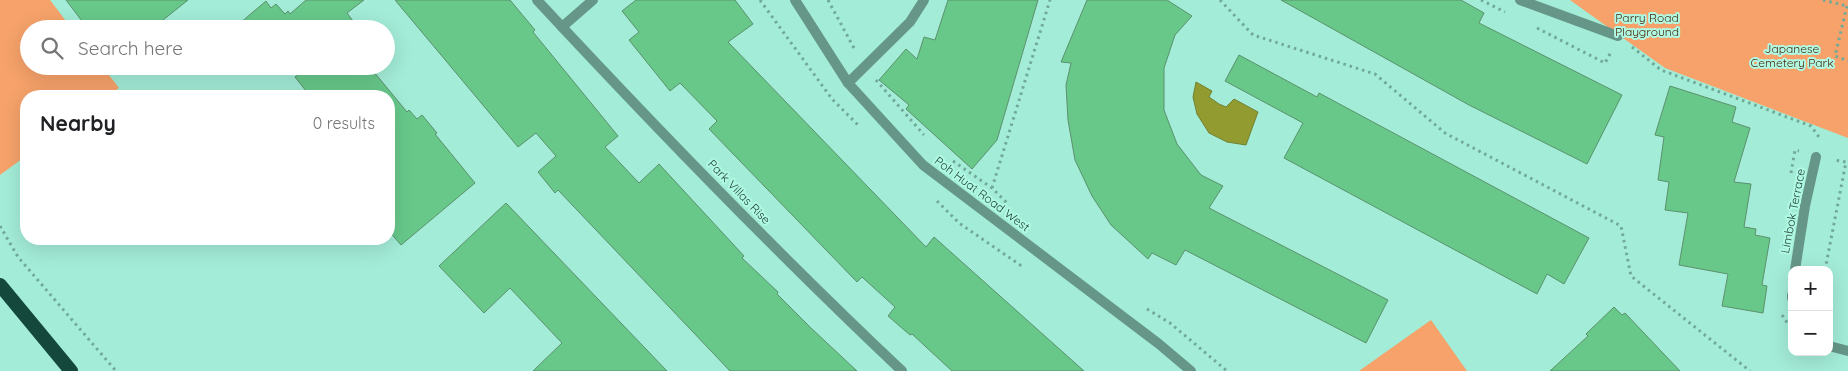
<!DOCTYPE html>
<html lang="en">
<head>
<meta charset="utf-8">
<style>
	body { margin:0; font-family:Quicksand,sans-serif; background:#f6f6f6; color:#202124 }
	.controls { position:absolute; right:15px; bottom:15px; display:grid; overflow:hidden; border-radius:10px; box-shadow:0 5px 20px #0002 }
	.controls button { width:45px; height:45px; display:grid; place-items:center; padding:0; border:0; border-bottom:1px solid #e0e0e0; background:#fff; color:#202124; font:25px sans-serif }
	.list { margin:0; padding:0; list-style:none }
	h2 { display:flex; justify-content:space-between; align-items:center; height:65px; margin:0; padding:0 20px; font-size:21px }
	h2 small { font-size:16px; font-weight:400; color:#757577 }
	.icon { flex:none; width:28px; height:28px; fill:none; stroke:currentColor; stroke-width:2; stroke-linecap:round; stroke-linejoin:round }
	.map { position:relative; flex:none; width:1848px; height:371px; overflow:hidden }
	.search { position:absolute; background:#fff; box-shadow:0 5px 20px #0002; left:20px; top:20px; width:375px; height:55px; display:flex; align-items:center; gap:12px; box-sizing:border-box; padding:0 18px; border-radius:28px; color:#757577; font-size:19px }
	.panel { position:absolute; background:#fff; box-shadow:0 5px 20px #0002; left:20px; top:90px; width:375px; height:155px; border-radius:20px }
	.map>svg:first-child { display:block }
	.green { fill:#f6a26a }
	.water { fill:#929b30; stroke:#718133 }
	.building { fill:#67c88a; stroke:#5c916d }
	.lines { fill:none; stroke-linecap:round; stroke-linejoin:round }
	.path { stroke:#71a999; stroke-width:3; stroke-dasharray:2.5 4; stroke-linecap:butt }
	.minor { stroke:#659688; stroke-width:10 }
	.trunk { stroke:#14483c; stroke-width:14 }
	.labels { text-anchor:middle; stroke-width:4; stroke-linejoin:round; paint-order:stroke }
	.park-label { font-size:12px; fill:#49270e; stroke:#b0fae4 }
	.street-label { font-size:12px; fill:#25433a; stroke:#b0fae4 }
</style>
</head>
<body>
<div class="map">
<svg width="1848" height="371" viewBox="0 0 1848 371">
	<rect width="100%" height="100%" fill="#a3ecd7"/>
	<g class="green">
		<polygon points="0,0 50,0 72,29 29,29 29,66 102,66 119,88 108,96 26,96 26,156 0,175"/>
		<polygon points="1570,0 1848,0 1848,138 1665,68"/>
		<polygon points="1431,320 1467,371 1359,371"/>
	</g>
	<polygon class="water" points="1196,82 1212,91 1209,97 1219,104 1226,107 1234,99 1258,112 1246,145 1227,142 1209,133 1197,114 1193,97"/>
	<g class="building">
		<polygon points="66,0 188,0 163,20 169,29 88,29"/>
		<polygon points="306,0 364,0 347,13 359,29 233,29 266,1 271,8 276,4 285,14 288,11 290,14"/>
		<polygon points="395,0 510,0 535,30 533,32 618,136 605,147 639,183 659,164 744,256 742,258 778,292 777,294 811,328 857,371 730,371 558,190 555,193 538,172 556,156 536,133 518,147"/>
		<polygon points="636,0 735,0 753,24 728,42 926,247 934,237 1084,371 952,371 912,334 910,335 888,316 895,307 862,277 857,282 709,129 717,121 680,83 670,91 629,40 639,32 622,11"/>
		<polygon points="948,0 1038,0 997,140 972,169 906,109 909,105 879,80 906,49 917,59 924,37 935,40"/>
		<polygon points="1087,0 1167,0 1192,16 1175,35 1164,68 1164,110 1177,144 1201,175 1223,186 1209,208 1388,300 1366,343 1185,250 1176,265 1152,253 1148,259 1111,225 1092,196 1075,160 1068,120 1066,85 1071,63 1061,62"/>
		<polygon points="1281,0 1461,0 1484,13 1479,23 1622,95 1587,164 1469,105"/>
		<polygon points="1239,55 1317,97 1319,93 1589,238 1564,284 1547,274 1537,294 1284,158 1303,123 1225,81"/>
		<polygon points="294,66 369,66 407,112 409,110 417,119 422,115 437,133 435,134 475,183 401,245 389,231 389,96 310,96 295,77 300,73"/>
		<polygon points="1670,86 1736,107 1732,122 1750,128 1734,182 1751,184 1744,227 1756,229 1755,235 1770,238 1762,285 1767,286 1763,313 1722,306 1728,274 1679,265 1688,213 1665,210 1669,182 1658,180 1664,137 1655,135"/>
		<polygon points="506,203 667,371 533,371 562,343 510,288 484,313 439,266"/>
		<polygon points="1614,307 1622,315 1625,313 1680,371 1550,371 1588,336 1586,334"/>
	</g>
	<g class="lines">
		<g class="path">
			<polyline points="760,0 832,99 860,127"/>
			<polyline points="828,0 855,50"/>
			<polyline points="1220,0 1253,35 1375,74 1445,133 1621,226 1631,276 1750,371"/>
			<polyline points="1481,0 1505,12"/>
			<polyline points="1823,0 1847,6"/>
			<polyline points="1847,6 1835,56 1848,61"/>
			<polyline points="1537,28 1605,63 1611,52"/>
			<polyline points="1632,47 1661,70 1811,126 1821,140"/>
			<polyline points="876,80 924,135"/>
			<polyline points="953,161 992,188 1007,203"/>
			<polyline points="1791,173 1795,150 1799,151"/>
			<polyline points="992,188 1050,0"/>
			<polyline points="937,201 959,223 1023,267"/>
			<polyline points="0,226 18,257 116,371"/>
			<polyline points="1825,270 1846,162 1834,160"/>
			<polyline points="1147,309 1170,323 1227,371"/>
			<polyline points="1782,315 1792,330"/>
		</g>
		<g class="minor">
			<path d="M 537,0 C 655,127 776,252 902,371"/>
			<polyline points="795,0 848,83 923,165 1159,344 1191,371"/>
			<polyline points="1520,0 1618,36"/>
			<polyline points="562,27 593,0"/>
			<polyline points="848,83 910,22 924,0"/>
			<polyline points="1795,270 1805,206 1816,157"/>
			<polyline points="1792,295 1792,298"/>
			<polyline points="1829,346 1848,351"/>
		</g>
		<polyline class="trunk" points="0,285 71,371"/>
	</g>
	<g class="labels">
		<g class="park-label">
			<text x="1647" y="22">Parry Road<tspan x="1647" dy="14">Playground</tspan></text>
			<text x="1792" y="53">Japanese<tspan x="1792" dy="14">Cemetery Park</tspan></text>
		</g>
		<g class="street-label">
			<text transform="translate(739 192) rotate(46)" y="4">Park Villas Rise</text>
			<text transform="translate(982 194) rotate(37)" y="4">Poh Huat Road West</text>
			<text transform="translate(1793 211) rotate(-79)" y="4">Limbok Terrace</text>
		</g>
	</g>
</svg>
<div class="controls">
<button>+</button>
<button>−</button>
</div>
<div class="search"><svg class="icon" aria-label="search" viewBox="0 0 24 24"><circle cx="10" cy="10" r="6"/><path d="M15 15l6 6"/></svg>Search here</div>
<section class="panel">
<h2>Nearby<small>0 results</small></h2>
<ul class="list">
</ul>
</section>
</div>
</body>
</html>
